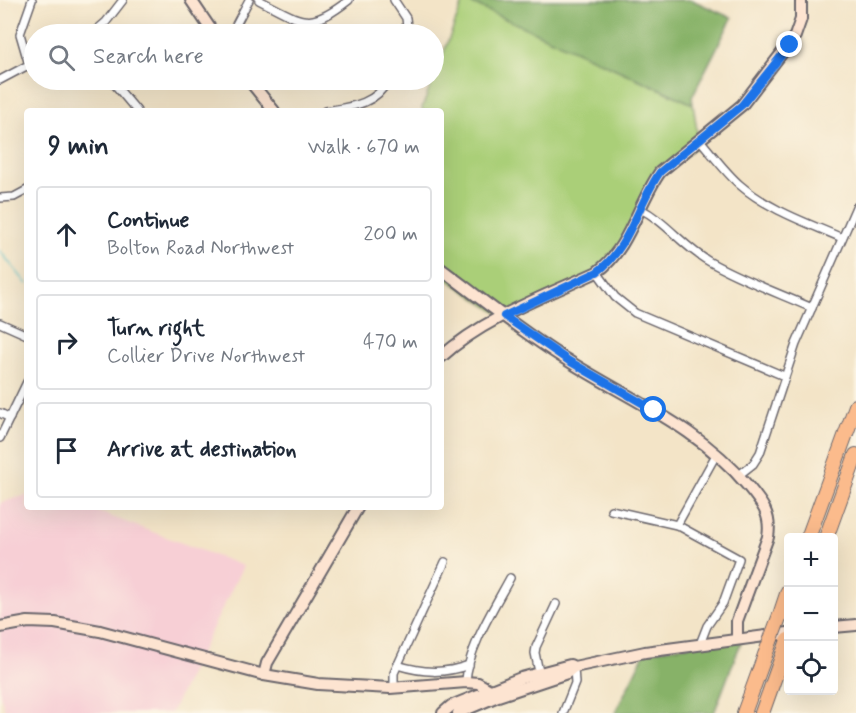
<!DOCTYPE html>
<html lang="en">
<head>
<meta charset="utf-8">
<style>
	body { margin:0; font-family:Mynerve,sans-serif; background:#f6f6f7; color:#1f2937 }
	.controls { position:absolute; right:18px; bottom:18px; display:grid; overflow:hidden; border-radius:6px; box-shadow:0 6px 24px #0002 }
	.controls button { width:54px; height:54px; display:grid; place-items:center; padding:0; border:0; border-bottom:2px solid #e0e1e3; background:#fff; color:#1f2937; font:30px sans-serif }
	.stop { position:absolute; width:18px; height:18px; margin:-14px; border:4px solid #1a73e8; border-radius:50%; background:#fff }
	.stop.end { background:#1a73e8; border-color:#fff; box-shadow:0 2px 6px #0008 }
	.list { margin:0; padding:0; list-style:none }
	h2 { display:flex; justify-content:space-between; align-items:center; height:78px; margin:0; padding:0 24px; font-size:26px }
	h2 small { font-size:20px; font-weight:400; color:#747a83 }
	.list li { display:grid; grid-template-columns:39px 1fr auto; gap:18px; align-items:center; box-sizing:border-box; height:96px; margin:0 12px 12px; padding:0 12px; border:2px solid #e0e1e3; border-radius:6px }
	.list b { display:block; font-size:22px; white-space:nowrap }
	.list p { margin:0; font-size:20px; white-space:nowrap; color:#747a83 }
	.list em { font-size:20px; font-style:normal; color:#747a83 }
	.icon { flex:none; width:33px; height:33px; fill:none; stroke:currentColor; stroke-width:2; stroke-linecap:round; stroke-linejoin:round }
	.map { position:relative; flex:none; width:856px; height:713px; overflow:hidden }
	.search { position:absolute; background:#fff; box-shadow:0 6px 24px #0002; left:24px; top:24px; width:420px; height:66px; display:flex; align-items:center; gap:15px; box-sizing:border-box; padding:0 21px; border-radius:33px; color:#747a83; font-size:22px }
	.panel { position:absolute; background:#fff; box-shadow:0 6px 24px #0002; left:24px; top:108px; width:420px; height:402px; border-radius:6px }
	.map>svg:first-child { display:block }
	.built { fill:#f7cfd5 }
	.green { fill:#aacf78; stroke:#66785a; stroke-width:1.5 }
	.forest { fill:#87b268; stroke:#546a52; stroke-width:1.5 }
	.lines { fill:none; stroke-linecap:round; stroke-linejoin:round }
	.stream { stroke:#52c0c8; stroke-width:1.5 }
	.street-casing { stroke:#6b666c; stroke-width:10 }
	.secondary-casing { stroke:#6b666c; stroke-width:14 }
	.highway-casing { stroke:#6b666c; stroke-width:16 }
	.street { stroke:#fff; stroke-width:7 }
	.secondary { stroke:#fde4d1; stroke-width:10 }
	.highway { stroke:#fbbb8c; stroke-width:14 }
	.highway-bridge-casing { stroke:#6b666c; stroke-width:16; stroke-linecap:butt }
	.highway-bridge { stroke:#fbbb8c; stroke-width:14 }
	.route { stroke:#1a73e8; stroke-width:8 }
</style>
</head>
<body>
<div class="map">
<svg width="856" height="713" viewBox="0 0 856 713">
	<rect width="100%" height="100%" fill="#fcf5e5"/>
	<filter id="ink" filterUnits="userSpaceOnUse"><feTurbulence type="fractalNoise" baseFrequency=".0167" numOctaves="2"/><feDisplacementMap in="SourceGraphic" scale="12" xChannelSelector="R" yChannelSelector="G"/><feConvolveMatrix kernelMatrix="1 2 1 2 8 2 1 2 1" color-interpolation-filters="sRGB"/></filter>
	<filter id="wash" filterUnits="userSpaceOnUse"><feTurbulence type="fractalNoise" baseFrequency=".008" numOctaves="4" result="noise"/><feDisplacementMap in="SourceGraphic" scale="24" xChannelSelector="R" yChannelSelector="G"/><feGaussianBlur stdDeviation="1.35" result="paint"/><feColorMatrix in="noise" values="0 0 0 0 0 0 0 0 0 0 0 0 0 0 0 0 0 1.4 0 .05"/><feComposite in="paint" operator="in"/></filter>
	<g filter="url(#wash)">
		<rect width="100%" height="100%" fill="#f3e4c7"/>
		<polygon class="built" points="27,495 27,507 86,507 243,566 171,713 6,713 0,695 0,503"/>
		<polygon class="green" points="464,0 693,104 699,144 653,183 635,221 603,275 510,321 441,275 441,111 422,111 422,108"/>
		<g class="forest">
			<polygon points="464,0 692,0 732,18 692,97 693,104"/>
			<polygon points="743,637 714,713 615,713 645,652"/>
		</g>
		<g class="lines">
			<polyline class="stream" points="0,251 27,284"/>
		</g>
	</g>
	<g filter="url(#ink)">
		<g class="lines">
			<defs>
				<g id="street">
					<path d="M 259,0 C 303,22 308,32 349,0"/>
					<polyline points="394,0 406,18 408,34"/>
					<polyline points="92,34 106,22 123,0"/>
					<polyline points="231,34 249,0"/>
					<polyline points="29,65 20,34 32,0"/>
					<polyline points="0,80 34,62"/>
					<polyline points="111,80 137,111"/>
					<path d="M 325,111 C 350,107 376,105 388,80"/>
					<path d="M 700,140 C 713,155 725,172 740,185 C 769,210 808,223 842,238"/>
					<polyline points="0,198 14,197 27,190"/>
					<path d="M 639,208 C 667,222 683,247 710,262 C 742,280 778,293 812,308"/>
					<polyline points="597,272 615,297 635,313 784,376"/>
					<polyline points="0,323 27,335"/>
					<polyline points="0,413 10,418"/>
					<polyline points="0,438 27,382"/>
					<polyline points="739,475 753,464 760,453 796,344 856,207"/>
					<polyline points="611,510 677,525 739,559 723,603 707,626 700,644"/>
					<polyline points="677,525 717,453"/>
					<path d="M 397,665 C 423,673 444,674 469,665"/>
					<polyline points="539,672 535,653 536,647 556,604"/>
					<path d="M 466,682 C 467,650 495,606 510,578"/>
					<polyline points="394,687 394,673 445,562"/>
					<polyline points="563,713 575,683 574,667"/>
				</g>
				<g id="secondary">
					<polyline points="191,0 214,34"/>
					<polyline points="249,80 274,111"/>
					<path d="M 441,269 C 483,300 523,333 567,360 C 630,400 699,427 747,485 C 761,502 772,514 768,537 L 737,621 L 737,639"/>
					<path d="M 441,357 C 484,318 545,296 597,272 C 630,248 637,205 660,172 L 742,105 L 795,36 L 801,19 L 801,0"/>
					<polyline points="0,627 28,622 55,623 100,631 264,675 318,684 390,688 466,682 478,683 490,690"/>
					<polyline points="834,627 856,625"/>
					<polyline points="264,675 267,663 358,507"/>
					<polyline points="443,713 451,706 521,678 570,665 574,667 645,652 788,633"/>
					<polyline points="458,713 498,696 567,673 574,667"/>
				</g>
				<g id="highway">
					<polyline points="808,538 856,406"/>
					<polyline points="826,538 856,455"/>
					<polyline points="780,615 788,591"/>
					<polyline points="744,713 765,655"/>
					<polyline points="762,713 788,640"/>
				</g>
			</defs>
			<use href="#street" class="street-casing"/>
			<use href="#secondary" class="secondary-casing"/>
			<use href="#highway" class="highway-casing"/>
			<use href="#street" class="street"/>
			<use href="#secondary" class="secondary"/>
			<use href="#highway" class="highway"/>
			<defs>
				<polyline id="highway-bridge" points="765,655 780,615"/>
			</defs>
			<use href="#highway-bridge" class="highway-bridge-casing"/>
			<use href="#highway-bridge" class="highway-bridge"/>
		</g>
	</g>
	<g class="lines" filter="url(#ink)">
		<path class="route" d="M 654,410 L 569,361 L 504,316 L 597,272 C 630,248 637,205 660,172 L 742,105 L 790,45"/>
	</g>
</svg>
<div class="controls">
<button>+</button>
<button>−</button>
<button><svg class="icon" aria-label="locate" viewBox="0 0 24 24"><circle cx="12" cy="12" r="6"/><path d="M12 2v4M12 18v4M2 12h4M18 12h4"/></svg></button>
</div>
<div class="stop" style="left:654px;top:410px"></div>
<div class="stop end" style="left:790px;top:45px"></div>
<div class="search"><svg class="icon" aria-label="search" viewBox="0 0 24 24"><circle cx="10" cy="10" r="6"/><path d="M15 15l6 6"/></svg>Search here</div>
<section class="panel">
<h2>9 min<small>Walk · 670 m</small></h2>
<ul class="list">
<li><svg class="icon" aria-label="ahead" viewBox="0 0 24 24"><path d="M12 20V5M6 11l6-6 6 6"/></svg><div><b>Continue</b><p>Bolton Road Northwest</p></div><em>200 m</em></li>
<li><svg class="icon" aria-label="right" viewBox="0 0 24 24"><path d="M7 20v-9h11M14 6l5 5-5 5"/></svg><div><b>Turn right</b><p>Collier Drive Northwest</p></div><em>470 m</em></li>
<li><svg class="icon" aria-label="arrive" viewBox="0 0 24 24"><path d="M6 21V4h12l-3 4 3 4H6"/></svg><div><b>Arrive at destination</b></div></li>
</ul>
</section>
</div>
</body>
</html>
